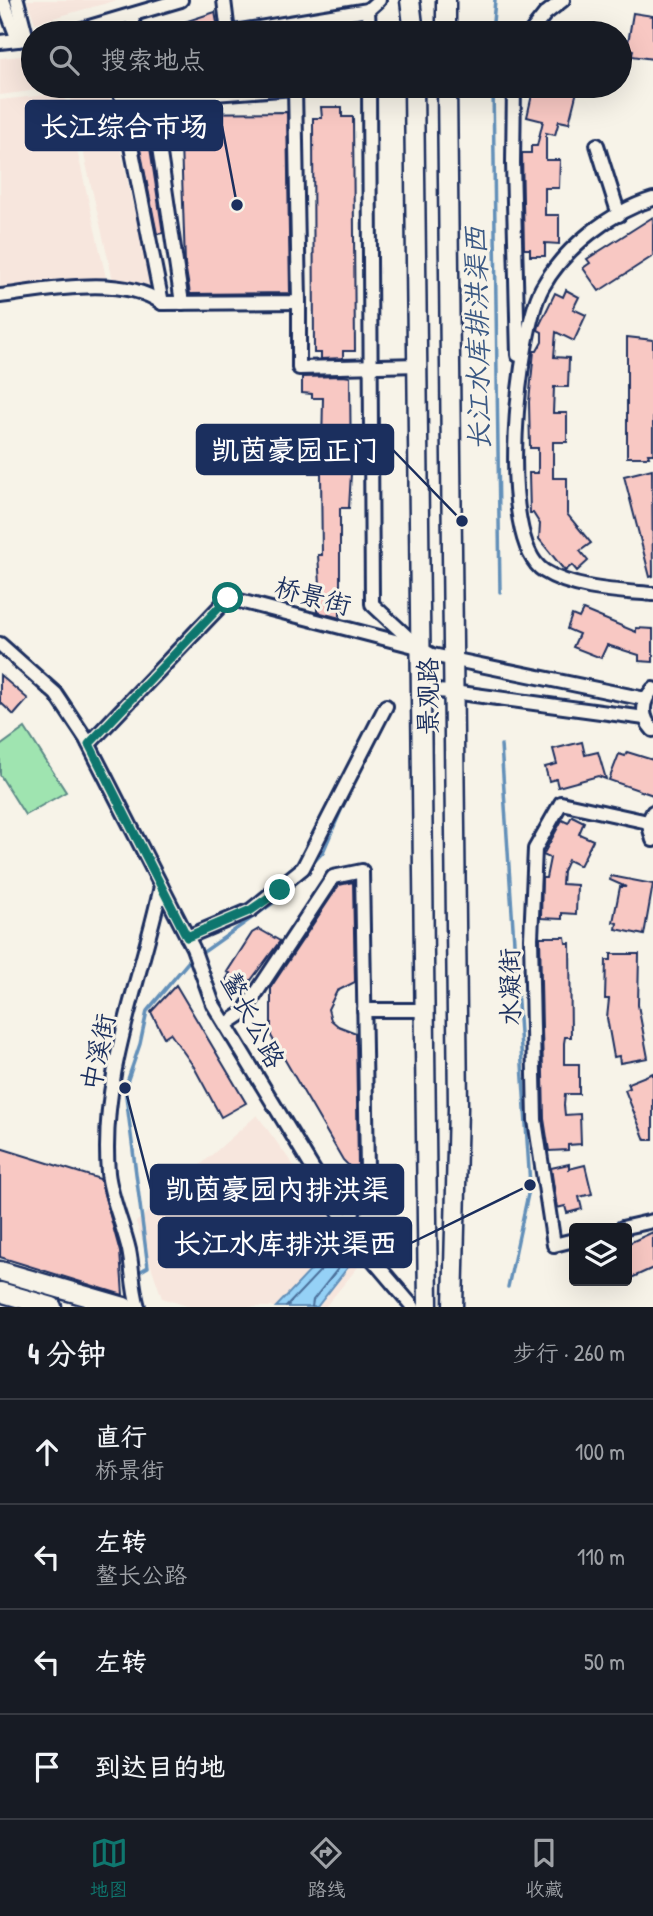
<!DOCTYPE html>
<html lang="zh">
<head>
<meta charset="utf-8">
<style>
	body { margin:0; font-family:"Patrick Hand","LXGW WenKai TC",sans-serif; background:#242831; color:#f1f3f6 }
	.controls { position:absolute; right:21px; bottom:21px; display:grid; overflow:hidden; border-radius:7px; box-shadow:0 7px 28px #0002 }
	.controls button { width:63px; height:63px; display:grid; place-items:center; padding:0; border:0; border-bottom:2px solid #363941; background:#171b24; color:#f1f3f6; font:35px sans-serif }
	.stop { position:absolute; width:21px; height:21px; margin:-16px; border:5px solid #0f766e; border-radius:50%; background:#fff }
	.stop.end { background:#0f766e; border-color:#fff; box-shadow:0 2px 7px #0008 }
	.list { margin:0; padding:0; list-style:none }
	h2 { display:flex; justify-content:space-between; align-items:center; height:91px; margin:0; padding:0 28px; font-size:30px }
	h2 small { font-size:23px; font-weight:400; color:#9ea1a6 }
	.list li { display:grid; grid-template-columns:46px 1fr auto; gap:21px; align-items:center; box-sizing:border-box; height:105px; padding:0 28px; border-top:2px solid #363941 }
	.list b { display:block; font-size:26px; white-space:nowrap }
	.list p { margin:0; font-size:23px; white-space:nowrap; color:#9ea1a6 }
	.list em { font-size:23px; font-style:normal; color:#9ea1a6 }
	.icon { flex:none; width:38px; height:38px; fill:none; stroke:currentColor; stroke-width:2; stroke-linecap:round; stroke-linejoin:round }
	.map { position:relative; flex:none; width:653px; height:1307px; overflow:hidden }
	.search { position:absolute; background:#171b24; box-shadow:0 7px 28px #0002; left:21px; right:21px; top:21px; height:77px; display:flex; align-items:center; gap:18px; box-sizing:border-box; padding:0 24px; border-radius:38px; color:#9ea1a6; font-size:26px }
	.sheet { height:511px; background:#171b24 }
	nav { display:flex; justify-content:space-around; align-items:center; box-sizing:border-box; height:98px; border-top:2px solid #363941; background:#171b24; font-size:19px; color:#9ea1a6 }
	nav a { display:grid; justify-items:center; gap:4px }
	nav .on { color:#0f766e }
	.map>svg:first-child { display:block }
	.built { fill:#f7e6dd }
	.green { fill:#9fe4b0; stroke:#5d8a87; stroke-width:2 }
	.water { fill:#95d1f6; stroke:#6490b9; stroke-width:2 }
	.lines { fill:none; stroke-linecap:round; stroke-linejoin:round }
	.shore { stroke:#4c709b; stroke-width:2 }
	.stream { stroke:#6490b9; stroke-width:3.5 }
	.building { fill:#f8c8c3; stroke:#1b2f5e; stroke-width:2 }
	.minor-casing { stroke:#1b2f5e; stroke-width:18 }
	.secondary-casing { stroke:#1b2f5e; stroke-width:23 }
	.minor { stroke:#f7f3e8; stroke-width:12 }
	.secondary { stroke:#f7f3e8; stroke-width:18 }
	.route { stroke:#0f766e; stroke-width:9 }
	.labels { text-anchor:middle; stroke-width:6; stroke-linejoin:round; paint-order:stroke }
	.street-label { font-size:26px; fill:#1b2f5e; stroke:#f7f3e8 }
	.water-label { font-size:28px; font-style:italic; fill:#3a5884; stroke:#f7f3e8 }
	.leader { fill:none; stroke:#1b2f5e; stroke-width:2.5 }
	.callout-dot { fill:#1b2f5e; stroke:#f7f3e8; stroke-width:2.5 }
	.callout { fill:#1b2f5e; stroke:#1b2f5e; stroke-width:2.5 }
	.callout-label { font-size:28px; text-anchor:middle; font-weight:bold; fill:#fff }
</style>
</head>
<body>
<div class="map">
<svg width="653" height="1307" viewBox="0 0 653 1307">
	<rect width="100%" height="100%" fill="#f7f3e8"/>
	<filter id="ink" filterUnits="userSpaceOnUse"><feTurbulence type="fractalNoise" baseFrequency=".0143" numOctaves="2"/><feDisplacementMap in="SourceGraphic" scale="14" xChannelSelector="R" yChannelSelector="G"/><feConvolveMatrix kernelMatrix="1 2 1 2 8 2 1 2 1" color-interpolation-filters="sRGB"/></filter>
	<g filter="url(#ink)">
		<g class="built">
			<polygon points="27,0 118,0 35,23"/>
			<polygon points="33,55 33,86 107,86 151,288 113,280 68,86 0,95 0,58"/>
			<polygon points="64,93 107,282 0,291 0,100"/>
			<polygon points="257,1115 363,1261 325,1307 190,1307 162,1298 136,1222"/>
		</g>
		<polygon class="green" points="25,728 66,792 25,815 0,775 0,746"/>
		<polygon class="water" points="332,1248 346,1249 352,1262 317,1307 276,1307"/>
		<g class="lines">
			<polyline class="shore" points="286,1307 335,1255 341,1254 344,1261 313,1300 312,1307"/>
			<g class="stream">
				<polyline points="492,33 495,0"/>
				<polyline points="493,86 500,592"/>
				<polyline points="501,745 530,1185 508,1287"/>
				<polyline points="310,866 323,852 351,787"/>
				<polyline points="205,951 280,898 295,882"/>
				<polyline points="141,1271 148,1267 125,1088 140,1044 147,1011 189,961"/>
			</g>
		</g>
		<g class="building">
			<polygon points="215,12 219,33 157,33 157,31"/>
			<polygon points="633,13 653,16 653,59 632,56 633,50 627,49"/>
			<polygon points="534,86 566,86 577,91 569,123 559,121 555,135 546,133 546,160 560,160 559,188 545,188 545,215 559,215 559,244 545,243 545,256 530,256 530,249 524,249 522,153 531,153 531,146 537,146 543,121 527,117"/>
			<polygon points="321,107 342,107 342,117 353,117 355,351 343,351 343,358 321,359 321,353 314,353 313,118 322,118"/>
			<polygon points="144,108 163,233 157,234 132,109"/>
			<polygon points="287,112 290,293 190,294 185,264 180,113"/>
			<polygon points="653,217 653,256 599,291 583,268 590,263 587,259"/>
			<polygon points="566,290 579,297 573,309 586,315 574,341 556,332 554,357 569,358 568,387 554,387 553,413 567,413 567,442 553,442 553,478 567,478 567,514 591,543 580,551 588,561 577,571 572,565 565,571 539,539 540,524 533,513 530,513 529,473 538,473 538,448 530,448 529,402 534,351 537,351 542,342 542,332 538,330 539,326 555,293 563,297"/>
			<polygon points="627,337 653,340 653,454 648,454 649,457 627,457"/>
			<polygon points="343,376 350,377 351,473 349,508 340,508 340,618 317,612 317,598 321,598 318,555 322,555 321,473 310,473 311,445 322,446 323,398 312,398 312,394 302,393 302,377"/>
			<polygon points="652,469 653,576 650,577 624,476"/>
			<polygon points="583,610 636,632 636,628 653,629 653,662 639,661 639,655 607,645 601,658 573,647 579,634 567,629 572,615 579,618"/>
			<polygon points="0,675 28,699 14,715 0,702"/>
			<polygon points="582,742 585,755 598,752 606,779 598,776 558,787 556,779 549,781 545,767 557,764 553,749"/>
			<polygon points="627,752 653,760 653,795 609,780 619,754 625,756"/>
			<polygon points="572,816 584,822 579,834 593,840 580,866 568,860 563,871 562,884 577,885 576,914 562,913 562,919 541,918 542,878 546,878 550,858 543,855 562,820 568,823"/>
			<polygon points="611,876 653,884 644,935 616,929 617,923 613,922 620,887 626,887 610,880"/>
			<polygon points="353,882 355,982 337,991 328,1009 331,1020 338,1026 356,1033 358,1166 351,1168 343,1160 271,1036 271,987 339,885"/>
			<polygon points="259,929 280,941 249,983 246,993 226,980 230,973 227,972 252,933"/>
			<polygon points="540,937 565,937 566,943 570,943 571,1037 565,1037 564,1043 564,1064 579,1064 579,1094 565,1094 564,1105 565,1115 580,1114 581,1144 568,1145 568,1150 549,1151 544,1119"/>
			<polygon points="611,954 639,954 638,1005 648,1058 620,1063 619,1056 614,1057 607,1018 609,999 605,999 606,960 611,960"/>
			<polygon points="176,985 246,1103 221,1117 194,1067 170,1033 164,1037 151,1012"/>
			<polygon points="653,1073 653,1140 645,1140 625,1090 630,1088 628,1083"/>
			<polygon points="0,1148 100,1179 120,1252 123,1295 0,1257"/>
			<polygon points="569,1164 569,1169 585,1165 592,1194 579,1197 582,1209 567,1213 565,1206 557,1208 551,1168"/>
			<polygon points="653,1232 653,1268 627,1280 627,1244"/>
		</g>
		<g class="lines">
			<defs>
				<g id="minor">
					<polyline points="3,0 18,40"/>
					<polyline points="17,0 27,39"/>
					<polyline points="224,0 228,33 368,10"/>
					<polyline points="131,15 136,33"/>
					<polyline points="69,33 181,0"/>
					<polyline points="369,33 368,10 379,0"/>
					<polyline points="530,33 545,14 563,0"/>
					<polyline points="0,42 26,39"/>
					<polyline points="118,86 122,101 320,86"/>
					<polyline points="150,86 182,303"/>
					<polyline points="369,86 372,604 419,648 432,655 645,699"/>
					<polyline points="514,86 513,163 518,355"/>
					<polyline points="122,101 162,303"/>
					<polyline points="597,145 619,215"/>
					<path d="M 653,199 C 610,212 564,248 542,288 C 518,333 495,539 544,571 C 574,590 619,591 653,594"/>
					<path d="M 0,296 C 47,290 123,274 162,303 L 299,302 L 295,88"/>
					<polyline points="299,302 299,368 419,365"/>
					<polyline points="0,644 56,694 86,739 193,948 213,1004 356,1240 413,1307"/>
					<path d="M 653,689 C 641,702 641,717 653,730"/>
					<polyline points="419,699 435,691 453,692 645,718"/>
					<polyline points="89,744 228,598 418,647"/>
					<polyline points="653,812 648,822 653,840"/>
					<polyline points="187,937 251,910 303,868 386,706"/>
					<polyline points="364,1010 424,1010"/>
					<polyline points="225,1025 243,1013 333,877 362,871 367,1169 348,1227"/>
					<polyline points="622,1228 653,1221"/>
					<polyline points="574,1240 554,1245 535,1120 531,938 535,849 561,803 648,822"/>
					<path d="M 138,1307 C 132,1286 133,1270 129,1250 C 123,1224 111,1199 108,1173 C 100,1074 141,981 161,886"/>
				</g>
				<g id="secondary">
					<polyline points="410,0 414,33"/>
					<polyline points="446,0 446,33"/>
					<polyline points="414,86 428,1307"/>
					<polyline points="447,86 458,1108 453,1307"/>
					<polyline points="0,1271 124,1307"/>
					<polyline points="0,1292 52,1307"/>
				</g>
			</defs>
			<use href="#minor" class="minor-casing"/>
			<use href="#secondary" class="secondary-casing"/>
			<use href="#minor" class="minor"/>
			<use href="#secondary" class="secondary"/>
		</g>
	</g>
	<g class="lines" filter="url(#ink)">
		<polyline class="route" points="228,598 89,744 187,937 251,910 280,890"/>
	</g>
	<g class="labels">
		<g class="street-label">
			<text transform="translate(313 596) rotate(15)" y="9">桥景街</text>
			<text transform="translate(428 696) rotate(-90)" y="9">景观路</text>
			<text transform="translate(510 987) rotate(-91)" y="9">水凝街</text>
			<text transform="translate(253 1020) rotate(62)" y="9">鳌长公路</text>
			<text transform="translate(98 1052) rotate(-78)" y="9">中溪街</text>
		</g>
		<g class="water-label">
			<text transform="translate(477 339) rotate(-91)" y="10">长江水库排洪渠西</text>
		</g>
	</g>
	<path class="leader" d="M237 205L222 126M462 521L393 450M125 1088L151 1189M530 1185L411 1243"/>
	<g class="callout-dot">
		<circle cx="237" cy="205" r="7"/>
		<circle cx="462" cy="521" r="7"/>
		<circle cx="125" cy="1088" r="7"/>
		<circle cx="530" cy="1185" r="7"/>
	</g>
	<g class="callout">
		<rect x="26" y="101" width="196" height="49" rx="7"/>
		<rect x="197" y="425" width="196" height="49" rx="7"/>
		<rect x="151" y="1165" width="252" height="49" rx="7"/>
		<rect x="159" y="1218" width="252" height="49" rx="7"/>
	</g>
	<g class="callout-label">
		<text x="124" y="136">长江综合市场</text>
		<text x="295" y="460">凯茵豪园正门</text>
		<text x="277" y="1199">凯茵豪园内排洪渠</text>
		<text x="285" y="1253">长江水库排洪渠西</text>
	</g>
</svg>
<div class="controls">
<button><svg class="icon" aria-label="layers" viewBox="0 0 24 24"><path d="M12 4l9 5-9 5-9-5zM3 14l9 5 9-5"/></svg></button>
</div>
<div class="stop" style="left:228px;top:598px"></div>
<div class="stop end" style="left:280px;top:890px"></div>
<div class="search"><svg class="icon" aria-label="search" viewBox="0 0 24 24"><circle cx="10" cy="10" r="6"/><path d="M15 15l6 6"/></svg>搜索地点</div>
</div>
<section class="sheet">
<h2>4 分钟<small>步行 · 260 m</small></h2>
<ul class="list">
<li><svg class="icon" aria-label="ahead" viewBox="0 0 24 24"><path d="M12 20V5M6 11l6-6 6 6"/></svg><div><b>直行</b><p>桥景街</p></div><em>100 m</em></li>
<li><svg class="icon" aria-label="left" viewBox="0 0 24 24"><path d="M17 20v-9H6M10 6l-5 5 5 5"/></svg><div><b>左转</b><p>鳌长公路</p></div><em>110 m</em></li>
<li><svg class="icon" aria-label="left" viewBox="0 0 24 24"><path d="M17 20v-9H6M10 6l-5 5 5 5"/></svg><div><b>左转</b></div><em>50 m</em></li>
<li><svg class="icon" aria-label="arrive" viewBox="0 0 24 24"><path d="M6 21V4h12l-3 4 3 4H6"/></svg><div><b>到达目的地</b></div></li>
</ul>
</section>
<nav>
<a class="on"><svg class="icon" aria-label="map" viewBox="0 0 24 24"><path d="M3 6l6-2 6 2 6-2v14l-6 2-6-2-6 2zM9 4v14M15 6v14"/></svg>地图</a>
<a><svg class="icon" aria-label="directions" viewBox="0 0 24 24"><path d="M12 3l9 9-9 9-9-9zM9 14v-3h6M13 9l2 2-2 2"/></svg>路线</a>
<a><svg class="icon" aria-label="saved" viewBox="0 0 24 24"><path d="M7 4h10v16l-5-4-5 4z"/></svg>收藏</a>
</nav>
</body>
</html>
